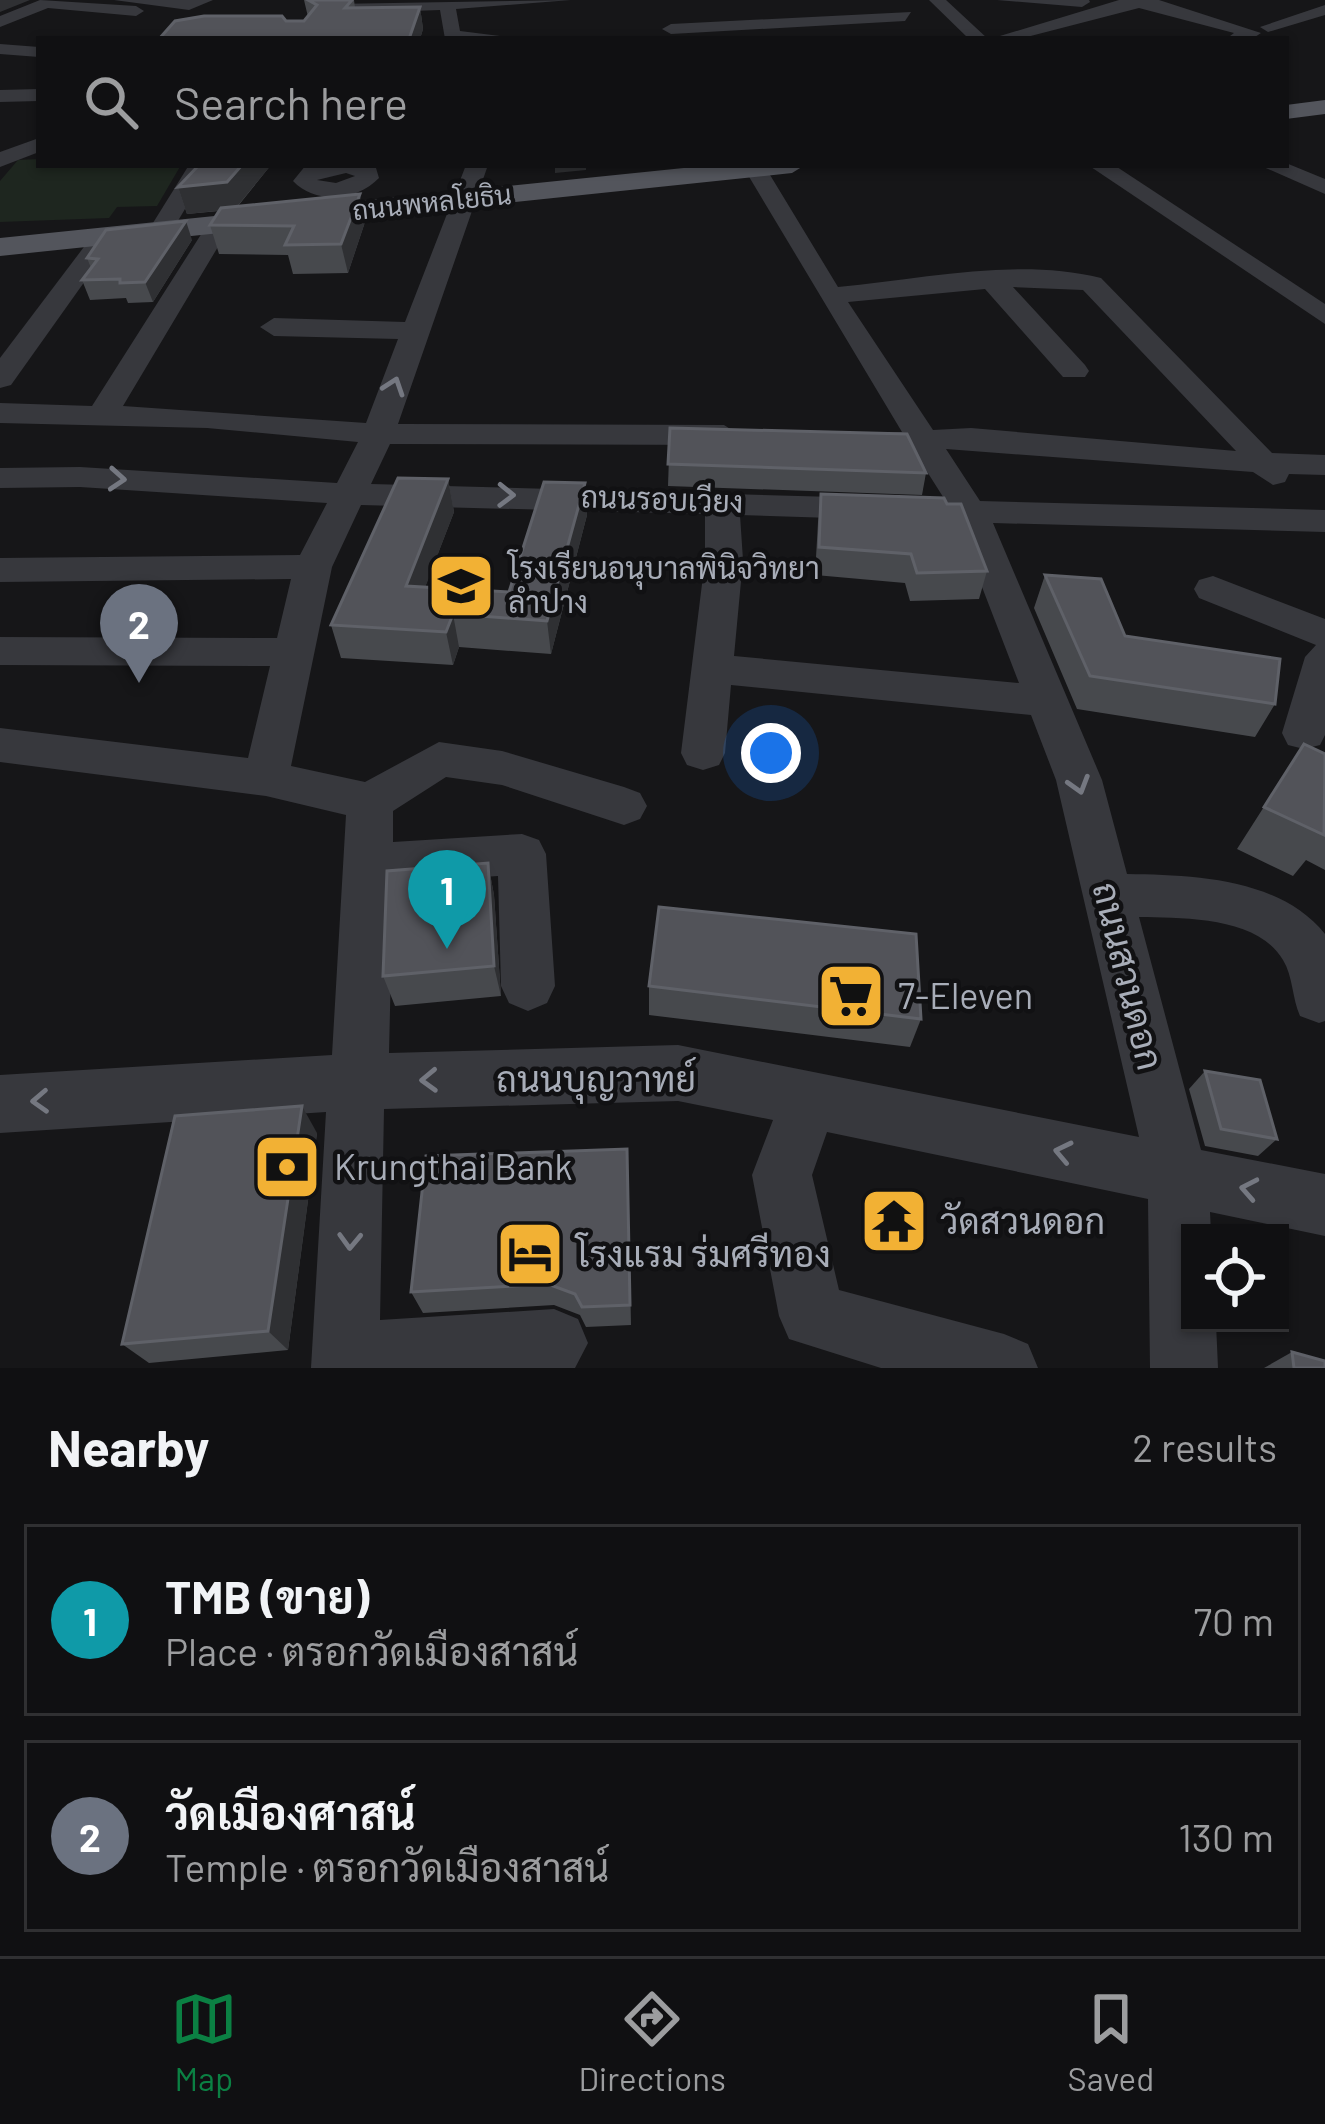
<!DOCTYPE html>
<html lang="en">
<head>
<meta charset="utf-8">
<style>
	body { margin:0; font-family:Barlow,Sarabun,sans-serif; background:#19191b; color:#f1f3f6 }
	.controls { position:absolute; right:36px; bottom:36px; display:grid; overflow:hidden; border-radius:0px; box-shadow:0 3px 9px #0004 }
	.controls button { width:108px; height:108px; display:grid; place-items:center; padding:0; border:0; border-bottom:3px solid #303032; background:#101012; color:#f1f3f6; font:60px sans-serif }
	.you { position:absolute; left:771px; top:753px; width:42px; height:42px; margin:-30px; border:9px solid #fff; border-radius:50%; background:#1a73e8; box-shadow:0 0 0 18px #1a73e833 }
	.badge { display:grid; place-items:center; width:78px; height:78px; border-radius:50%; background:#0b8043; color:#fff; font-size:39px; font-weight:700 }
	.pin { position:absolute; translate:-50% -99px; filter:drop-shadow(0 3px 6px #0008) }
	.pin::after { content:''; position:absolute; top:63px; width:42px; height:36px; background:inherit; clip-path:polygon(0 0,100% 0,50% 100%) }
	.list { margin:0; padding:0; list-style:none }
	h2 { display:flex; justify-content:space-between; align-items:center; height:156px; margin:0; padding:0 48px; font-size:51px }
	h2 small { font-size:39px; font-weight:400; color:#9c9d9f }
	.list li { display:grid; grid-template-columns:78px 1fr auto; gap:36px; align-items:center; box-sizing:border-box; height:192px; margin:0 24px 24px; padding:0 24px; border:3px solid #303032; border-radius:0px }
	.list b { display:block; font-size:45px; white-space:nowrap }
	.list p { margin:0; font-size:39px; white-space:nowrap; color:#9c9d9f }
	.list em { font-size:39px; font-style:normal; color:#9c9d9f }
	.icon { flex:none; width:66px; height:66px; fill:none; stroke:currentColor; stroke-width:2; stroke-linecap:round; stroke-linejoin:round }
	.map { position:relative; flex:none; width:1325px; height:1368px; overflow:hidden }
	.search { position:absolute; background:#101012; box-shadow:0 3px 9px #0004; left:36px; right:36px; top:36px; height:132px; display:flex; align-items:center; gap:30px; box-sizing:border-box; padding:0 42px; border-radius:0px; color:#9c9d9f; font-size:45px }
	.sheet { height:588px; background:#101012 }
	nav { display:flex; justify-content:space-around; align-items:center; box-sizing:border-box; height:168px; border-top:3px solid #303032; background:#101012; font-size:33px; color:#9c9d9f }
	nav a { display:grid; justify-items:center; gap:6px }
	nav .on { color:#0b8043 }
	.map>svg:first-child { display:block }
	.green { fill:#1e261f }
	.lines { fill:none; stroke-linecap:round; stroke-linejoin:round }
	.minor { fill:#37383d; fill-rule:evenodd }
	.major { fill:#53555c; fill-rule:evenodd }
	.wall { fill:#47494d }
	.shaded-wall { fill:#2f3033 }
	.building { fill:#525359; stroke:#5f6168; stroke-width:3 }
	.oneway { stroke:#757881 }
	.labels { text-anchor:middle; stroke-width:9; stroke-linejoin:round; paint-order:stroke }
	.far-street-label { font-size:27px; fill:#a8adb8; stroke:#111113 }
	.street-label { font-size:30px; fill:#a8adb8; stroke:#111113 }
	.poi-label { font-size:30px; fill:#a8adb8; stroke:#111113; text-anchor:start }
	.near-street-label { font-size:36px; fill:#a8adb8; stroke:#111113 }
	.near-poi-label { font-size:36px; fill:#a8adb8; stroke:#111113; text-anchor:start }
</style>
</head>
<body>
<div class="map">
<svg width="1325" height="1368" viewBox="0 0 1325 1368">
	<rect width="100%" height="100%" fill="#161618"/>
	<polygon class="green" points="39,159 39,165 181,165 157,206 117,207 109,218 0,222 0,181 18,160"/>
	<g class="lines">
		<g class="minor">
			<polygon points="40,0 136,6 144,11 136,16 48,8 0,27 0,16"/>
			<polygon points="114,0 213,0 189,10"/>
			<polygon points="315,0 334,4 571,0 456,9 460,31 525,39 445,39 440,10 330,14"/>
			<polygon points="929,0 946,0 988,39 969,39"/>
			<polygon points="997,0 1089,0 1090,2 1082,7"/>
			<polygon points="1119,0 1159,0 1261,33 1252,39 1226,39 1234,33 1139,8 1019,39 990,39"/>
			<polygon points="1325,5 1325,15 1268,32 1260,27"/>
			<polygon points="911,12 905,21 671,34 662,29 671,24"/>
			<polygon points="0,44 39,47 39,57 0,54"/>
			<polygon points="39,89 39,101 0,102 0,90"/>
			<polygon points="39,138 39,152 0,167 0,152"/>
			<polygon points="1286,163 1325,179 1325,194 1259,165"/>
			<polygon points="189,165 211,165 169,236 151,236 148,231"/>
			<path d="M 306,165 L 367,165 L 376,168 L 379,178 C 357,201 316,205 293,181 ZM 346,173 L 355,176 L 336,183 L 317,180 Z"/>
			<path d="M 466,165 L 488,165 L 398,424 L 724,425 L 740,435 L 724,445 L 390,444 L 371,484 L 945,500 L 914,451 L 852,454 L 836,444 L 852,434 L 902,432 L 742,165 L 764,165 L 838,287 C 923,279 1017,257 1101,278 L 1272,453 L 1325,455 L 1325,475 L 1289,474 L 1285,482 L 1273,485 L 1253,472 L 946,449 L 980,501 L 1325,510 L 1325,532 L 993,523 L 1102,780 L 1127,874 C 1194,875 1280,878 1325,934 L 1325,1021 L 1319,1023 L 1300,1016 C 1292,998 1293,976 1283,960 C 1257,916 1183,918 1139,917 L 1201,1150 L 1325,1174 L 1325,1236 L 1210,1212 L 1211,1233 L 1190,1233 L 1190,1323 L 1216,1323 L 1218,1368 L 1150,1368 L 1148,1199 L 827,1132 L 812,1175 L 839,1290 L 1004,1334 L 1028,1344 L 1038,1368 L 881,1368 L 789,1339 L 779,1316 L 752,1175 L 773,1120 L 678,1101 L 384,1109 L 380,1320 L 554,1309 L 578,1319 L 588,1343 L 575,1368 L 311,1368 L 326,1112 L 0,1133 L 0,1075 L 332,1055 L 346,815 L 266,796 L 0,762 L 0,728 L 248,758 L 270,666 L 0,665 L 0,637 L 277,638 L 291,579 L 0,582 L 0,558 L 300,555 L 327,503 L 80,487 L 0,488 L 0,468 L 80,467 L 337,483 L 358,442 L 207,428 L 0,423 L 0,403 L 92,406 L 207,225 L 219,218 L 231,225 L 123,406 L 366,423 L 398,339 L 274,336 L 260,327 L 274,318 L 405,322 ZM 1013,287 L 1083,290 L 1236,451 L 971,428 L 933,430 L 848,302 L 985,289 L 1063,377 L 1085,377 L 1089,371 L 1085,365 ZM 361,505 L 705,514 L 705,560 L 681,753 L 687,765 L 703,770 L 719,765 L 725,753 L 731,685 L 1031,715 L 1056,780 L 1139,1137 L 678,1045 L 389,1053 L 393,883 L 498,876 L 501,986 L 509,1003 L 528,1011 L 547,1003 L 555,986 L 546,854 L 539,840 L 522,834 L 393,842 L 393,811 L 446,777 L 502,785 L 624,825 L 640,819 L 647,806 L 640,793 L 624,787 L 502,751 L 439,742 L 365,782 L 291,766 L 332,567 ZM 740,515 L 957,522 L 1019,683 L 734,656 L 743,560 Z"/>
			<polygon points="1088,165 1114,165 1325,304 1325,324"/>
			<polygon points="105,229 117,236 11,385 0,388 0,358 96,231"/>
			<polygon points="1213,576 1325,619 1325,735 1320,745 1304,749 1288,745 1282,733 1305,657 1316,645 1199,598 1194,589 1199,580"/>
		</g>
		<g class="major">
			<polygon points="1325,100 1325,114 1286,119 1286,105"/>
			<polygon points="713,165 805,165 792,173 0,256 0,238"/>
		</g>
	</g>
	<g class="wall">
		<polygon points="304,0 354,0 355,8 420,7 423,29 420,39 159,39 304,21 308,17"/>
		<polygon points="199,165 271,165 238,206 365,222 348,273 293,274 288,255 219,254 210,225 219,211 187,214 178,187"/>
		<polygon points="192,240 153,302 128,303 126,298 90,300 82,280 91,268 87,258"/>
		<polygon points="670,428 926,473 922,495 668,486"/>
		<polygon points="448,479 454,512 425,587 509,592 585,483 587,515 551,654 459,647 453,665 341,658 331,625"/>
		<polygon points="821,494 987,571 979,599 910,601 905,583 815,575 818,522"/>
		<polygon points="1045,575 1125,636 1275,704 1255,737 1077,709 1034,608"/>
		<polygon points="1304,744 1325,754 1325,870 1306,860 1293,876 1237,849"/>
		<polygon points="488,863 494,895 501,996 395,1006 383,976"/>
		<polygon points="649,986 921,1019 910,1047 649,1015"/>
		<polygon points="1205,1071 1277,1139 1258,1156 1205,1146 1189,1089"/>
		<polygon points="317,1133 288,1350 149,1363 122,1344"/>
		<polygon points="628,1175 631,1325 586,1327 580,1315 554,1305 423,1313 411,1292"/>
		<polygon points="1292,1352 1294,1368 1264,1368"/>
	</g>
	<g class="shaded-wall">
		<polygon points="0,0 30,0 0,12"/>
		<polygon points="420,7 423,29 420,39 409,39"/>
		<polygon points="242,165 271,165 235,209 187,214 178,187"/>
		<polygon points="555,165 586,165 586,170 555,173"/>
		<polygon points="360,194 365,222 348,273 341,244"/>
		<polygon points="186,221 192,240 153,302 145,282"/>
		<polygon points="448,479 454,512 413,619 406,586"/>
		<polygon points="585,483 587,515 551,654 547,621"/>
		<polygon points="453,614 459,647 453,665 446,632"/>
		<polygon points="488,863 494,895 501,996 494,966"/>
		<polygon points="302,1106 317,1133 288,1350 268,1331"/>
	</g>
	<g class="building">
		<polygon points="308,0 352,0 345,8 420,7 409,39 159,39 175,21 204,16 282,16 286,21 304,21 317,5"/>
		<polygon points="199,165 242,165 227,182 178,187"/>
		<polygon points="360,194 341,244 285,245 294,226 210,225 221,208"/>
		<polygon points="186,221 145,282 120,283 120,279 82,280 98,259 87,258 106,230"/>
		<polygon points="670,428 907,434 926,473 668,464"/>
		<polygon points="398,478 448,479 406,586 509,592 544,482 585,483 547,621 453,614 446,632 331,625"/>
		<polygon points="821,494 944,498 947,504 961,504 987,571 917,573 911,554 819,547"/>
		<polygon points="1045,575 1101,579 1125,636 1280,659 1275,704 1090,676"/>
		<polygon points="1304,744 1325,754 1324,835 1264,807"/>
		<polygon points="488,863 494,966 383,976 387,871"/>
		<polygon points="659,907 916,934 921,1019 649,986"/>
		<polygon points="1205,1071 1260,1080 1277,1139 1221,1129"/>
		<polygon points="302,1106 268,1331 122,1344 175,1116"/>
		<polygon points="627,1149 630,1305 582,1307 575,1294 548,1284 411,1292 426,1156"/>
		<polygon points="1292,1352 1325,1361 1325,1368 1294,1368"/>
	</g>
	<defs><path id="oneway-chevron" d="M-2-3.5L2.5 0L-2 3.5" fill="none" stroke-width="1.6" stroke-linecap="round" stroke-linejoin="round" transform="scale(3)"/></defs>
	<g class="oneway">
		<use href="#oneway-chevron" transform="translate(394 386) rotate(-71)"/>
		<use href="#oneway-chevron" transform="translate(117 479) rotate(4)"/>
		<use href="#oneway-chevron" transform="translate(506 495) rotate(1)"/>
		<use href="#oneway-chevron" transform="translate(1079 785) rotate(73)"/>
		<use href="#oneway-chevron" transform="translate(429 1080) rotate(178)"/>
		<use href="#oneway-chevron" transform="translate(40 1101) rotate(177)"/>
		<use href="#oneway-chevron" transform="translate(1063 1152) rotate(-168)"/>
		<use href="#oneway-chevron" transform="translate(1249 1189) rotate(-169)"/>
		<use href="#oneway-chevron" transform="translate(350 1241) rotate(92)"/>
	</g>
	<defs>
		<symbol id="school-square" viewBox="-11 -11 22 22"><rect x="-9" y="-9" width="18" height="18" rx="4" fill="#f2b134" stroke="#111113"/><path d="M0-5L7-2L0 1L-7-2ZM-4 1L0 2.5L4 1V4Q0 6-4 4Z" fill="#111"/></symbol>
		<symbol id="supermarket-square" viewBox="-11 -11 22 22"><rect x="-9" y="-9" width="18" height="18" rx="4" fill="#f2b134" stroke="#111113"/><path d="M-6-5.5h2.5l.6 2H6L4.5 2H-2.5L-4.4-4H-6ZM-1.5 3.2a1.3 1.3 0 1 0 .1 0ZM3 3.2a1.3 1.3 0 1 0 .1 0Z" fill="#111"/></symbol>
		<symbol id="bank-square" viewBox="-11 -11 22 22"><rect x="-9" y="-9" width="18" height="18" rx="4" fill="#f2b134" stroke="#111113"/><path d="M-6-4H6V4H-6ZM0-2.3a2.3 2.3 0 1 0 0 4.6a2.3 2.3 0 1 0 0-4.6Z" fill="#111"/></symbol>
		<symbol id="temple-square" viewBox="-11 -11 22 22"><rect x="-9" y="-9" width="18" height="18" rx="4" fill="#f2b134" stroke="#111113"/><path d="M0-6L5-2H3V0L6.5 2.5H4V6H1.5V3h-3V6H-4V2.5H-6.5L-3 0V-2H-5Z" fill="#111"/></symbol>
		<symbol id="hotel-square" viewBox="-11 -11 22 22"><rect x="-9" y="-9" width="18" height="18" rx="4" fill="#f2b134" stroke="#111113"/><path d="M-6-4.5h1.5V1H6V5H4.5V3h-9V5H-6ZM-4 0a1.8 1.8 0 1 1 3.6 0ZM.5 0V-2.5h3Q6-2.5 6 0Z" fill="#111"/></symbol>
	</defs>
	<g fill-rule="evenodd">
		<use href="#school-square" x="423" y="548" width="76" height="76"/>
		<use href="#supermarket-square" x="813" y="958" width="76" height="76"/>
		<use href="#bank-square" x="249" y="1129" width="76" height="76"/>
		<use href="#temple-square" x="856" y="1183" width="76" height="76"/>
		<use href="#hotel-square" x="492" y="1216" width="76" height="76"/>
	</g>
	<g class="labels">
		<g class="far-street-label">
			<text transform="translate(432 203) rotate(-6)" y="9">ถนนพหลโยธิน</text>
		</g>
		<g class="street-label">
			<text transform="translate(662 500) rotate(2)" y="10">ถนนรอบเวียง</text>
		</g>
		<g class="poi-label">
			<text x="508" y="579">โรงเรียนอนุบาลพินิจวิทยา<tspan x="508" dy="34">ลำปาง</tspan></text>
		</g>
		<g class="near-street-label">
			<text transform="translate(1128 976) rotate(76)" y="13">ถนนสวนดอก</text>
			<text x="596" y="1092">ถนนบุญวาทย์</text>
		</g>
		<g class="near-poi-label">
			<text x="898" y="1009">7-Eleven</text>
			<text x="334" y="1180">Krungthai Bank</text>
			<text x="940" y="1234">วัดสวนดอก</text>
			<text x="576" y="1267">โรงแรม ร่มศรีทอง</text>
		</g>
	</g>
</svg>
<div class="controls">
<button><svg class="icon" aria-label="locate" viewBox="0 0 24 24"><circle cx="12" cy="12" r="6"/><path d="M12 2v4M12 18v4M2 12h4M18 12h4"/></svg></button>
</div>
<div class="you"></div>
<div class="pin badge" style="left:447px;top:949px;background:#0f9aa8">1</div>
<div class="pin badge" style="left:139px;top:683px;background:#6b7280">2</div>
<div class="search"><svg class="icon" aria-label="search" viewBox="0 0 24 24"><circle cx="10" cy="10" r="6"/><path d="M15 15l6 6"/></svg>Search here</div>
</div>
<section class="sheet">
<h2>Nearby<small>2 results</small></h2>
<ul class="list">
<li><span class="badge" style="background:#0f9aa8">1</span><div><b>TMB (ขาย)</b><p>Place · ตรอกวัดเมืองสาสน์</p></div><em>70 m</em></li>
<li><span class="badge" style="background:#6b7280">2</span><div><b>วัดเมืองศาสน์</b><p>Temple · ตรอกวัดเมืองสาสน์</p></div><em>130 m</em></li>
</ul>
</section>
<nav>
<a class="on"><svg class="icon" aria-label="map" viewBox="0 0 24 24"><path d="M3 6l6-2 6 2 6-2v14l-6 2-6-2-6 2zM9 4v14M15 6v14"/></svg>Map</a>
<a><svg class="icon" aria-label="directions" viewBox="0 0 24 24"><path d="M12 3l9 9-9 9-9-9zM9 14v-3h6M13 9l2 2-2 2"/></svg>Directions</a>
<a><svg class="icon" aria-label="saved" viewBox="0 0 24 24"><path d="M7 4h10v16l-5-4-5 4z"/></svg>Saved</a>
</nav>
</body>
</html>
